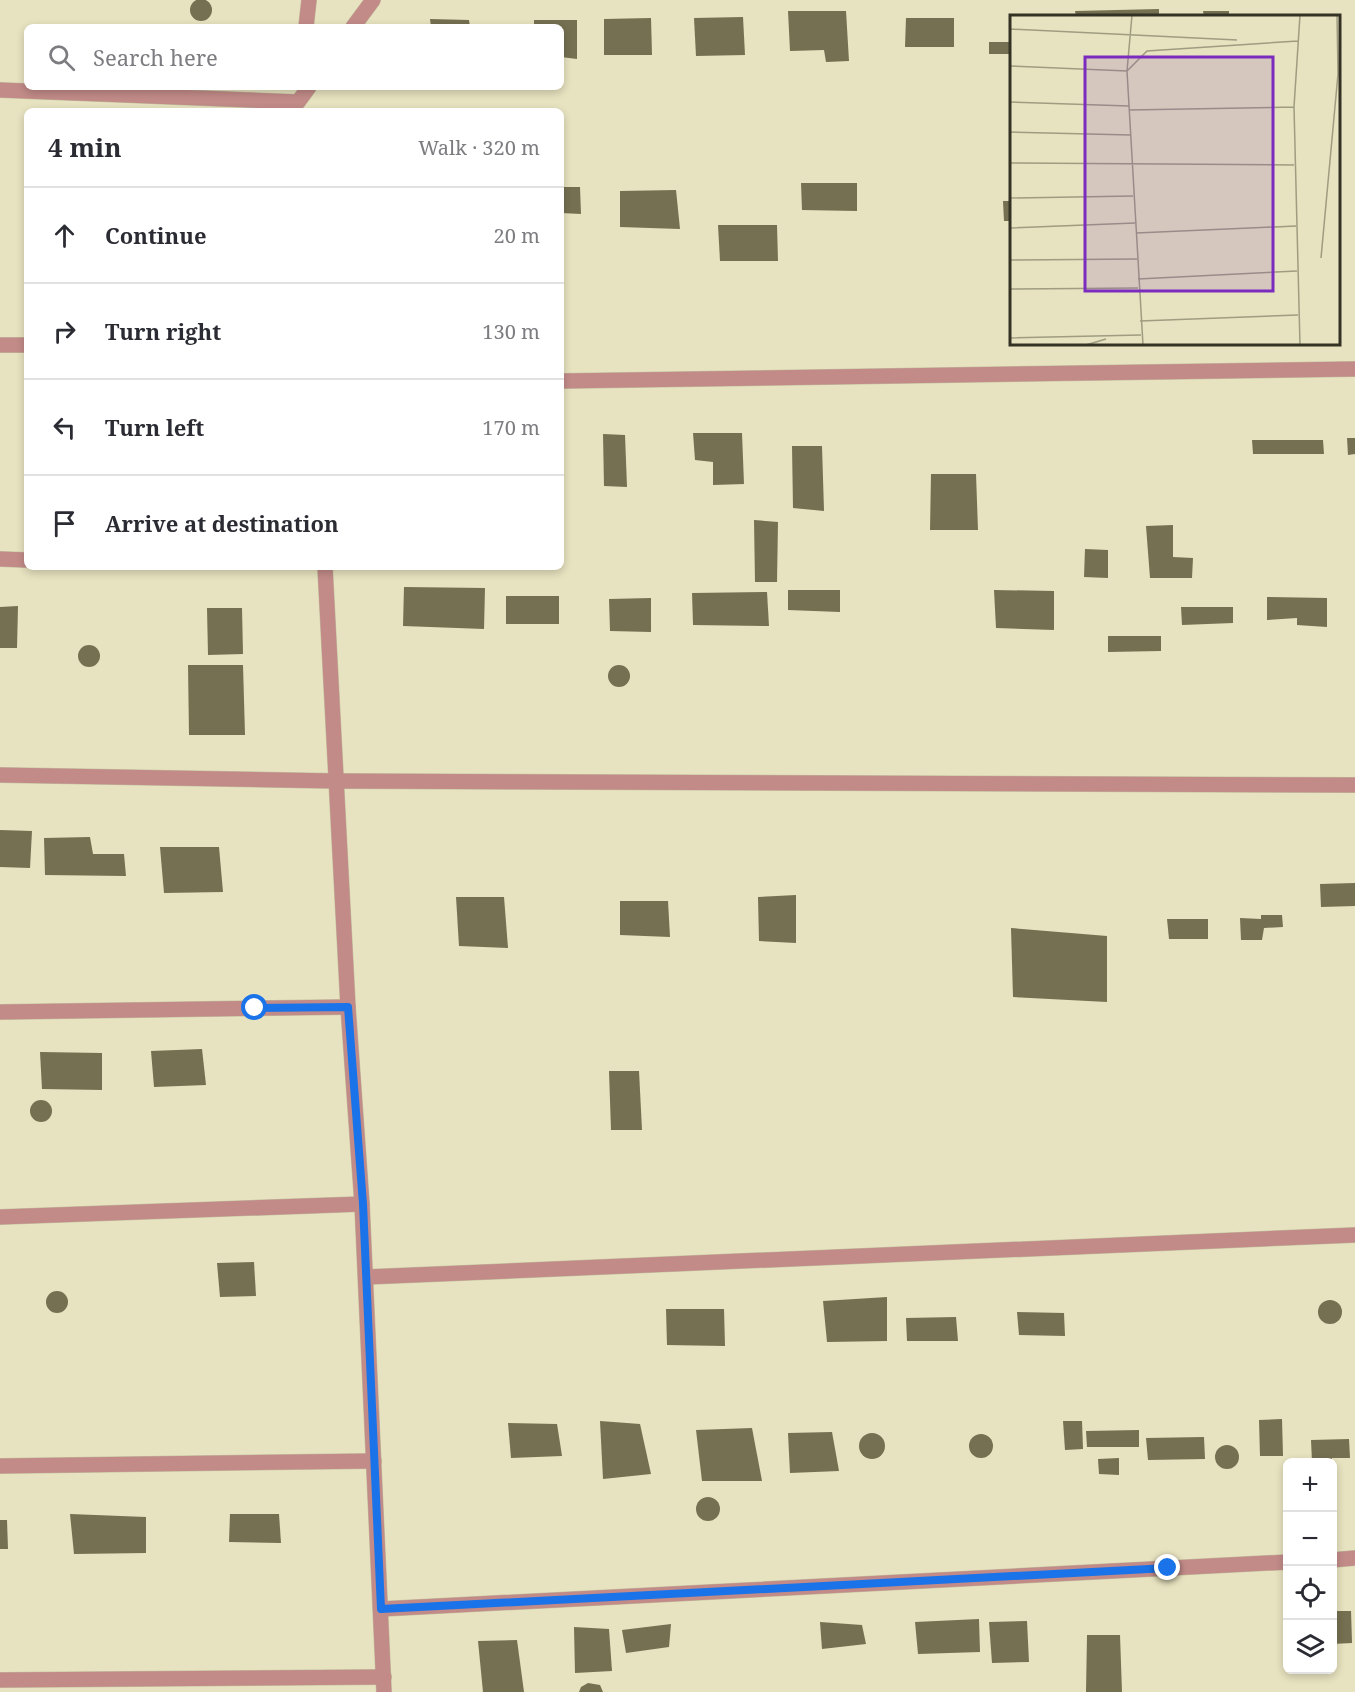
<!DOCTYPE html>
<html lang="en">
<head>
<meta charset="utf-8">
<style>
	body { margin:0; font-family:"Noto Serif",serif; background:#f7f7f7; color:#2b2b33 }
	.controls { position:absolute; right:18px; bottom:18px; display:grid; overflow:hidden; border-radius:9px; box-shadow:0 3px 9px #0003 }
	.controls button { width:54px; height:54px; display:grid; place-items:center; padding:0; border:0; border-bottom:2px solid #e1e1e2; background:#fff; color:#2b2b33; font:30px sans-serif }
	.stop { position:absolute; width:18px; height:18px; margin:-14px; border:4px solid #1a73e8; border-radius:50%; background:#fff }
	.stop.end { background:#1a73e8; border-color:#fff; box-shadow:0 2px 6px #0008 }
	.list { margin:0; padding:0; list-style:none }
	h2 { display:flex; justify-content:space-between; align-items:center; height:78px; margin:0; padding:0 24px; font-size:26px }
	h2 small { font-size:20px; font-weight:400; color:#7c7c81 }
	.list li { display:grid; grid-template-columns:39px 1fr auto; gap:18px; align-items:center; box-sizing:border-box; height:96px; padding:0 24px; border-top:2px solid #e1e1e2 }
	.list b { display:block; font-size:22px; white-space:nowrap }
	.list em { font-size:20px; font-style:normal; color:#7c7c81 }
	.icon { flex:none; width:33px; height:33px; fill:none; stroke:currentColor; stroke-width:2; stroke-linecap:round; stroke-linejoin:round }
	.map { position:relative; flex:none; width:1355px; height:1692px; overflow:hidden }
	.search { position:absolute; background:#fff; box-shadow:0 3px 9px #0003; left:24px; top:24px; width:540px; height:66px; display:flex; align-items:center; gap:15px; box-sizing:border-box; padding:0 21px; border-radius:9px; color:#7c7c81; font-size:22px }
	.panel { position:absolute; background:#fff; box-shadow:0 3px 9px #0003; left:24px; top:108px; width:540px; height:462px; border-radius:9px }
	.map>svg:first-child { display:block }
	.building { fill:#757051 }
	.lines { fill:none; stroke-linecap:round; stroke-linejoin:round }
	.minor-casing { stroke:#c3bfa0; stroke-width:16 }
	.minor { stroke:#c28b88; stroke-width:15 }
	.route { stroke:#1a73e8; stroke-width:8 }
	.inset-road { fill:none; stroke:#9f9c81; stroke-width:1.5 }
	.view { fill:#7b2cbf; fill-opacity:0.15; stroke:#7b2cbf; stroke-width:3 }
	.inset-edge { fill:none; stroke:#343224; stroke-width:3 }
</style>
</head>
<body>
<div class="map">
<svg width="1355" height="1692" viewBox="0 0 1355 1692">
	<rect width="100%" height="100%" fill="#e7e2bf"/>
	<g class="building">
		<circle cx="201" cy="10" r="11"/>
		<polygon points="1159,9 1159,16 1076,16 1075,11"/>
		<polygon points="788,11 846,11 849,61 826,62 824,50 790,51"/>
		<polygon points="1203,11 1229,11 1229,16 1204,16"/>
		<polygon points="743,17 745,55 696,56 694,18"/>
		<polygon points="651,18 652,55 604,55 604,19"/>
		<polygon points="906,18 954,18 954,47 905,47"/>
		<polygon points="430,19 469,20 470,27 431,27"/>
		<polygon points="534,20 577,20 577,59 561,57 561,27 534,27"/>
		<rect x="989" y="42" width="23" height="12"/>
		<polygon points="801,183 857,183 857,211 802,210"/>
		<polygon points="561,187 580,187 581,214 561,213"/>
		<polygon points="676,190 680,229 620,227 620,191"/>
		<polygon points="1003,201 1012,201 1012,221 1004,221"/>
		<polygon points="718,225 777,225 778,261 720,261"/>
		<polygon points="693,433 742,433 744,484 713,485 713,462 695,460"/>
		<polygon points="603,434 625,435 627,487 604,486"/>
		<polygon points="1347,438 1355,438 1355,454 1348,455"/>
		<polygon points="1252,440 1323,440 1324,454 1253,454"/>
		<polygon points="792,446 822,446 824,511 793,508"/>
		<polygon points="931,474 976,474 978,530 930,530"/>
		<polygon points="754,520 778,522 777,582 755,582"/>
		<polygon points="1173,525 1173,557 1193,558 1192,578 1150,578 1146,526"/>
		<polygon points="1085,549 1108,550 1108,578 1084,577"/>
		<polygon points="404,587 485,588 484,629 403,626"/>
		<polygon points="788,590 840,590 840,612 788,610"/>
		<polygon points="994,590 1054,591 1054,630 996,628"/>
		<polygon points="767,592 769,626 693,625 692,593"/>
		<rect x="506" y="596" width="53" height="28"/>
		<polygon points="1267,597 1327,598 1327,627 1297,625 1297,618 1267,620"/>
		<polygon points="651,598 651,632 610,631 609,599"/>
		<polygon points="18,606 17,648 0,648 0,607"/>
		<polygon points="1181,607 1233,607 1233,623 1182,625"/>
		<polygon points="207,608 242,608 243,654 208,655"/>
		<polygon points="1108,636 1161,636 1161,651 1108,652"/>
		<circle cx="89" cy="656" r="11"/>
		<circle cx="619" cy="676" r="11"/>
		<polygon points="188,665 243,665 245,735 189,735"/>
		<polygon points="0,830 32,831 30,868 0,867"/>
		<polygon points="90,837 93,854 124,854 126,876 45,875 44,838"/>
		<polygon points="160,847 219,847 223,892 164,893"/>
		<polygon points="1355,883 1355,906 1321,907 1320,884"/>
		<polygon points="796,895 796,943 759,941 758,897"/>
		<polygon points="456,897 504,897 508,948 459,946"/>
		<polygon points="620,901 668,901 670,937 620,935"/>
		<polygon points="1261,915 1282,915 1283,927 1264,928 1262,940 1241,940 1240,918 1261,919"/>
		<polygon points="1167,919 1208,919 1208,939 1169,939"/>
		<polygon points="1011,928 1107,936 1107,1002 1013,997"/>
		<polygon points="202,1049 206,1085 154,1087 151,1051"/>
		<polygon points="40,1052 102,1053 102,1090 42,1089"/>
		<polygon points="609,1071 639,1071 642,1130 611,1130"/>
		<circle cx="41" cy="1111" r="11"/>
		<polygon points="254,1262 256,1296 220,1297 217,1263"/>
		<circle cx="57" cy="1302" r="11"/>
		<polygon points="887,1297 887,1341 827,1342 823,1301"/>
		<circle cx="1330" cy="1312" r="12"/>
		<polygon points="666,1309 724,1309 725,1346 667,1345"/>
		<polygon points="1017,1312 1064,1313 1065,1336 1019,1335"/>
		<polygon points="956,1317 958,1341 907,1341 906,1318"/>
		<polygon points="1282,1419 1283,1456 1260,1456 1259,1420"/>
		<polygon points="600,1421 640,1424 651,1474 603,1479"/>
		<polygon points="1063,1421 1082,1421 1083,1449 1065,1450"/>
		<polygon points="508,1423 557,1424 562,1456 511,1458"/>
		<polygon points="752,1428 762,1481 702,1481 696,1430"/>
		<polygon points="1139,1430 1139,1447 1087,1447 1086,1431"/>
		<polygon points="832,1432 839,1471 790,1473 788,1433"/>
		<circle cx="872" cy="1446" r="13"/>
		<circle cx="981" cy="1446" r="12"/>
		<polygon points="1204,1437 1205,1459 1148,1460 1146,1438"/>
		<polygon points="1349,1439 1350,1458 1332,1458 1332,1462 1312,1462 1311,1440"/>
		<circle cx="1227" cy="1457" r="12"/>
		<polygon points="1119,1458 1119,1475 1099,1474 1098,1459"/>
		<circle cx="708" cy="1509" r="12"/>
		<polygon points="70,1514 146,1517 146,1553 74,1554"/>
		<polygon points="230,1514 279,1514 281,1543 229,1542"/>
		<polygon points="0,1520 7,1520 8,1549 0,1549"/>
		<polygon points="1332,1611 1351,1611 1352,1643 1332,1644"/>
		<polygon points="979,1619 980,1652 918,1654 915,1622"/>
		<polygon points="1027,1621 1029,1662 992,1663 989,1622"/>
		<polygon points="820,1622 862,1625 866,1644 822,1649"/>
		<polygon points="671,1624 669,1647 626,1653 622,1630"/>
		<polygon points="574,1627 609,1629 612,1671 575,1673"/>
		<polygon points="1087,1635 1120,1635 1122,1692 1086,1692"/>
		<polygon points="517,1640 524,1692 483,1692 478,1641"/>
		<polygon points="588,1683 600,1685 603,1692 579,1692 581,1687"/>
	</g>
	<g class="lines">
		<defs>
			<g id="minor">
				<polyline points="306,27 309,0"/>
				<polyline points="353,27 373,0"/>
				<polyline points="0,90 298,102 309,87"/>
				<polyline points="0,345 27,345"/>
				<polyline points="561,381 1355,369"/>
				<polyline points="0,559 27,560"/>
				<polyline points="325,567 348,1007 362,1204 384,1692"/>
				<polyline points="0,775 336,781 1355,785"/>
				<polyline points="0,1012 348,1007"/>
				<polyline points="0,1217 362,1204"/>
				<polyline points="366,1277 1355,1235"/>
				<polyline points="0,1466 374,1461"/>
				<polyline points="1332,1560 1355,1558"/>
				<polyline points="381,1609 1288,1562"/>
				<polyline points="0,1680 384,1677"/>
			</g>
		</defs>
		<use href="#minor" class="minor-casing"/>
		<use href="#minor" class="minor"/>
	</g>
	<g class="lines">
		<polyline class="route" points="255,1008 348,1007 363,1204 381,1609 1168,1568"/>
	</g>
	<g transform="translate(1010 15)">
		<rect width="330" height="330" fill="#e7e2bf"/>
		<path class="inset-road" d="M 122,0 L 117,56 L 133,330M 0,14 L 227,25M 0,51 L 117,56 L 137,36 L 288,26M 0,87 L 119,91M 119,95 L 284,92M 0,117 L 120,120M 0,148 L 284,150M 0,183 L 123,181M 0,213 L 125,208M 126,218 L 286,211M 311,243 L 328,59 L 327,0M 0,245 L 127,244M 128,264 L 287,256M 0,274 L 128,273M 130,306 L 288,300M 0,323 L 131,320M 76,330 L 96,324M 290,330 L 284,92 L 290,0"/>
		<path class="view" d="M 75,42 L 263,42 L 263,276 L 75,276 Z"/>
		<rect width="330" height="330" class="inset-edge"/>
	</g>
</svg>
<div class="controls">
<button>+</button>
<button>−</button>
<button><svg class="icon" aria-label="locate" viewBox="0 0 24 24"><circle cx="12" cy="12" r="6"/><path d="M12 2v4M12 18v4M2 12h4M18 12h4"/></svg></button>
<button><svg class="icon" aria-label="layers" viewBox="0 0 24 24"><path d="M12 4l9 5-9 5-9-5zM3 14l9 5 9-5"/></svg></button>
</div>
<div class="stop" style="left:255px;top:1008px"></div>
<div class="stop end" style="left:1168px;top:1568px"></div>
<div class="search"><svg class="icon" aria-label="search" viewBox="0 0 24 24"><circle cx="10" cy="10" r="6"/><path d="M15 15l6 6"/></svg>Search here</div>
<section class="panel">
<h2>4 min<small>Walk · 320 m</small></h2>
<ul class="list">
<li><svg class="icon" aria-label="ahead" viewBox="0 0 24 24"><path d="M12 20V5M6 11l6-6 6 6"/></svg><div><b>Continue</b></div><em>20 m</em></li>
<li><svg class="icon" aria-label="right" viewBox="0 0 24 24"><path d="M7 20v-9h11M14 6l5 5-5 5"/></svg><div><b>Turn right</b></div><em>130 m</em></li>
<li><svg class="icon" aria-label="left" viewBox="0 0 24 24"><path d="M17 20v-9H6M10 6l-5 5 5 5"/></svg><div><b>Turn left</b></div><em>170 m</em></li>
<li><svg class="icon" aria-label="arrive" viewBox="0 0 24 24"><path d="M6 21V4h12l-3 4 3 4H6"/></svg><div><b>Arrive at destination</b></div></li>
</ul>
</section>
</div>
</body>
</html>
